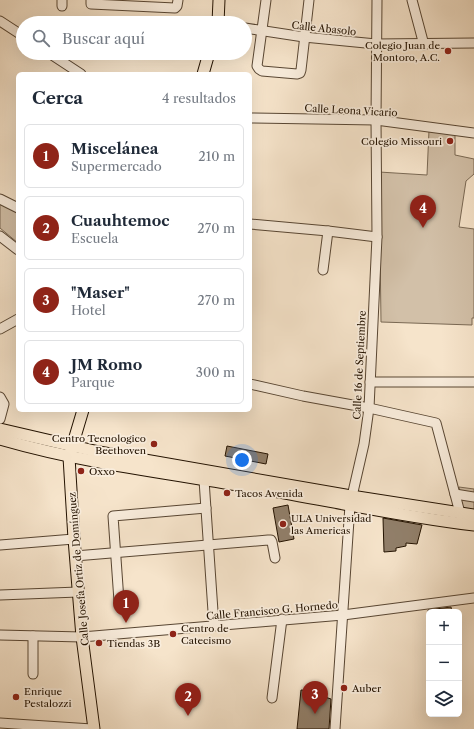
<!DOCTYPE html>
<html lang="es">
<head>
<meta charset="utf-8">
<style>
	body { margin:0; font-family:"Libre Caslon Text",serif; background:#f2f2f3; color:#1f2937 }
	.controls { position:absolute; right:12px; bottom:12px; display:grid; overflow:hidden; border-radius:6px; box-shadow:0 4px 16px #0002 }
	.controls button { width:36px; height:36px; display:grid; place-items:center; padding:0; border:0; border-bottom:1px solid #e0e1e3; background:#fff; color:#1f2937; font:20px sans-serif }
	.you { position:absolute; left:242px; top:460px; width:14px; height:14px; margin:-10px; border:3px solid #fff; border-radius:50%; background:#1a73e8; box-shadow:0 0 0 6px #1a73e833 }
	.badge { display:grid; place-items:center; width:26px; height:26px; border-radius:50%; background:#8f2418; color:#fff; font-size:13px; font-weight:700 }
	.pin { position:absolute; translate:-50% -33px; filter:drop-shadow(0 1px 2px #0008) }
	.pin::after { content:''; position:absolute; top:21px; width:14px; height:12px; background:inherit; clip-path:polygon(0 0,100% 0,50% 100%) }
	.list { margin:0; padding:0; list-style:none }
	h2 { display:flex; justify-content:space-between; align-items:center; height:52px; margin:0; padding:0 16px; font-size:17px }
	h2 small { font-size:13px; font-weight:400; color:#747a83 }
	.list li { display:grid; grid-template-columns:26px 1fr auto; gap:12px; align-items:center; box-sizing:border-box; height:64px; margin:0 8px 8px; padding:0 8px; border:1px solid #e0e1e3; border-radius:6px }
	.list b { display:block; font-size:15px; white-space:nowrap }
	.list p { margin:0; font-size:13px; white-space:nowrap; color:#747a83 }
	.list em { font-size:13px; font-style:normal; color:#747a83 }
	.icon { flex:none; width:22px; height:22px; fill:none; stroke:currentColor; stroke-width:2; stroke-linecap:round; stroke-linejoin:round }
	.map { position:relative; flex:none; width:474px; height:729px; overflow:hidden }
	.search { position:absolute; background:#fff; box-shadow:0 4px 16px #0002; left:16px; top:16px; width:236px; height:44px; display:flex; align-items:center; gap:10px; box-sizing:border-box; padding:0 14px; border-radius:22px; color:#747a83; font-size:15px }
	.panel { position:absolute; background:#fff; box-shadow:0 4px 16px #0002; left:16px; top:72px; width:236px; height:340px; border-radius:6px }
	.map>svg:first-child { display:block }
	.green { fill:#d2c0a8; stroke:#7a6954 }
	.building { fill:#917f6a; stroke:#231200 }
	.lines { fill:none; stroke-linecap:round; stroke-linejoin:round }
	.minor-casing { stroke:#584633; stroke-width:11 }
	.major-casing { stroke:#231200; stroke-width:13 }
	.minor { stroke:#f9eddd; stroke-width:9 }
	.major { stroke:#f6e4cb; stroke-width:11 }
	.poi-dot { fill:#8f2418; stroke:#f9eddd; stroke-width:1.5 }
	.labels { text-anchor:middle; stroke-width:3.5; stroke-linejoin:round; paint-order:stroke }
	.street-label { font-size:10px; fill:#231200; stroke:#f9eddd }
	.poi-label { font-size:10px; fill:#231200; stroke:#f9eddd; text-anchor:start }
</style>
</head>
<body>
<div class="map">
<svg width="474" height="729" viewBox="0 0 474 729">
	<rect width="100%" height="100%" fill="#f6e4cb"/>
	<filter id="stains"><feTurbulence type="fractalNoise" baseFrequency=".005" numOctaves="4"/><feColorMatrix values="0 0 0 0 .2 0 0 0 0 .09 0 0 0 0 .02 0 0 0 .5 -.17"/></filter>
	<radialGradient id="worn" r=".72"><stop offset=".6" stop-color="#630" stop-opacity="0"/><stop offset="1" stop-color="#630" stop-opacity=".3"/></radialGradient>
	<g class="green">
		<polygon points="429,130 455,134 455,155 474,159 474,174 466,181 459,227 474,229 474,318 472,318 472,325 381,322 379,172 427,175"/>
		<polygon points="0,203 18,212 18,243 0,228"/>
		<polygon points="459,487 474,489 474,511 463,511"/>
	</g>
	<g class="building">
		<polygon points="227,446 268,454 266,464 225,456"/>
		<polygon points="288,505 294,539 279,542 273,508"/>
		<polygon points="383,518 422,525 417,544 406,543 406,546 396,548 396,551 384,552"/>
		<polygon points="451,607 452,612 428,612 428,610"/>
		<polygon points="301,690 323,692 322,696 331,699 329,729 297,729"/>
	</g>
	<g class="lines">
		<defs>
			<g id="minor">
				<polyline points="91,0 91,4 175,8 177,6 178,0"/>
				<polyline points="266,0 257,66 259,69 262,71 297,74 300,73 301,70 309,0"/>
				<polyline points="412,0 424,45"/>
				<polyline points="62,6 62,0"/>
				<polyline points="0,21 23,36"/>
				<polyline points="245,28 304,37 376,44 474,43"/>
				<polyline points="49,53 81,74"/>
				<polyline points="250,118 376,120 474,133"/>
				<polyline points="0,199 18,208"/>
				<polyline points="250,224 328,231 377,237"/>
				<polyline points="0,236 18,250"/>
				<polyline points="323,270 328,231"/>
				<polyline points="0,329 18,319"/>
				<polyline points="370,382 474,382"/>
				<polyline points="250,384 303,396 369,408 436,423 460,513"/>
				<polyline points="0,397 4,404 0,419"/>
				<polyline points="204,480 214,626"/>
				<polyline points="455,494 474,497"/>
				<polyline points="0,545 74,539"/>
				<polyline points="75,556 268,540 271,540 272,542 275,558"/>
				<polyline points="0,595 78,592"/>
				<polyline points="119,601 113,516 206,508"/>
				<polyline points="0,635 82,637 343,615 474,598"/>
				<polyline points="33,674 33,636"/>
				<polyline points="272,698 282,619"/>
				<polyline points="0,723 92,729"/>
				<polyline points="335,729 350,505 364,444 369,408 377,237 376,120 377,0"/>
			</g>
			<g id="major">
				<polyline points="218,23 219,0"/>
				<polyline points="203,74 209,53"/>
				<polyline points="83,410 69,457 74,539 82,637 94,729"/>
				<polyline points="0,429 99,452 351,496 474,515"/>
				<path d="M 0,439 C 86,464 174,474 262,489 C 332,501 403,517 474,525"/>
			</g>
		</defs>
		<use href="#minor" class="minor-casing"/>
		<use href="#major" class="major-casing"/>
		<use href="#minor" class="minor"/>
		<use href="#major" class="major"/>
	</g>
	<g class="poi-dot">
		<circle cx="448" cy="51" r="4"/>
		<circle cx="450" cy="141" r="4"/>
		<circle cx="154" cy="444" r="4"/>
		<circle cx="81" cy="471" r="4"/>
		<circle cx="227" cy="493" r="4"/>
		<circle cx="283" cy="524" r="4"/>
		<circle cx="173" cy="634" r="4"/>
		<circle cx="99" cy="643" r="4"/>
		<circle cx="344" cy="688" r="4"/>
		<circle cx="16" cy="697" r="4"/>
	</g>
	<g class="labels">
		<g class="street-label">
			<text transform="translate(324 28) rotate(6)" y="4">Calle Abasolo</text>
			<text transform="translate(351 110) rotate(3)" y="4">Calle Leona Vicario</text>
			<text transform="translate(359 365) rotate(-87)" y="4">Calle 16 de Septiembre</text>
			<text transform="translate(78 569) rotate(-95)" y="4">Calle Josefa Ortiz de Domínguez</text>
			<text transform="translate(272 610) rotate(-5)" y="4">Calle Francisco G. Hornedo</text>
		</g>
		<g class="poi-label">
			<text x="440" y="49" text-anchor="end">Colegio Juan de<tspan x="440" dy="12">Montoro, A.C.</tspan></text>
			<text x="442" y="145" text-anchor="end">Colegio Missouri</text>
			<text x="146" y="442" text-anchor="end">Centro Tecnologico<tspan x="146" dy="12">Beethoven</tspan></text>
			<text x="89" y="475">Oxxo</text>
			<text x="235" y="497">Tacos Avenida</text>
			<text x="291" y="522">ULA Universidad<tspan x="291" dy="12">las Americas</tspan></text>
			<text x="181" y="632">Centro de<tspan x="181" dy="12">Catecismo</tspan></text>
			<text x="107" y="647">Tiendas 3B</text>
			<text x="352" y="692">Auber</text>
			<text x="24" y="695">Enrique<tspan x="24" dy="12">Pestalozzi</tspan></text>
		</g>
	</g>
	<rect width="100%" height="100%" filter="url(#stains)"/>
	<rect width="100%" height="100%" fill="url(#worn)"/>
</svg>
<div class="controls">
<button>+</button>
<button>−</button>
<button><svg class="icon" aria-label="layers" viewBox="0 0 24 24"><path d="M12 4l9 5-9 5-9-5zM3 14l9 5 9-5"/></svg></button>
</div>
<div class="you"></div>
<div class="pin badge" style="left:126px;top:623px">1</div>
<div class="pin badge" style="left:188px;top:716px">2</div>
<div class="pin badge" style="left:315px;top:714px">3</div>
<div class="pin badge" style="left:423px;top:228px">4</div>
<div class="search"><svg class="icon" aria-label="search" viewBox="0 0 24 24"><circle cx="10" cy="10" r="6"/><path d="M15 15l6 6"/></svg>Buscar aquí</div>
<section class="panel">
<h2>Cerca<small>4 resultados</small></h2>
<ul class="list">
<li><span class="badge">1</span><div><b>Miscelánea</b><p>Supermercado</p></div><em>210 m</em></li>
<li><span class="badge">2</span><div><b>Cuauhtemoc</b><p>Escuela</p></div><em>270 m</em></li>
<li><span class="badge">3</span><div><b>&quot;Maser&quot;</b><p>Hotel</p></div><em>270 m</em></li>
<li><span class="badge">4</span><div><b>JM Romo</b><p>Parque</p></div><em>300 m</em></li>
</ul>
</section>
</div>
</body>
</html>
